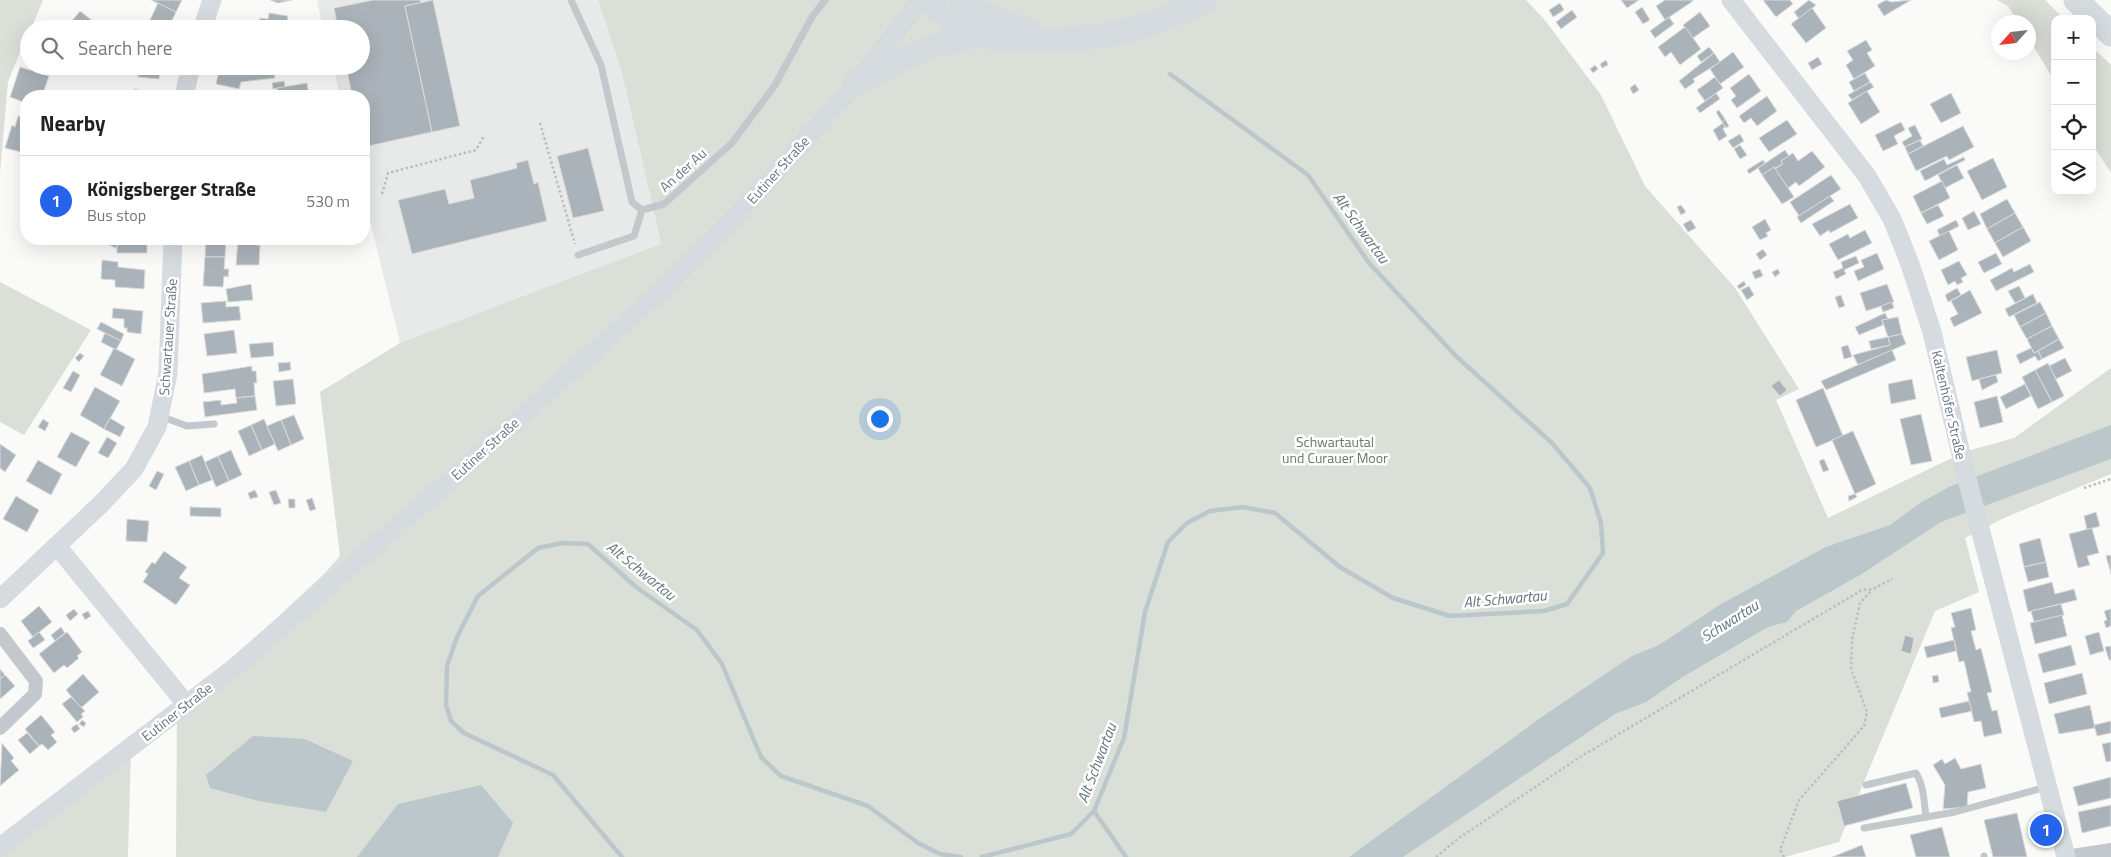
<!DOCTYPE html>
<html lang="en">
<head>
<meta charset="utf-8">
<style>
	body { margin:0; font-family:"Titillium Web",sans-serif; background:#f2f2f2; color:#222 }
	.controls { position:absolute; right:15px; top:15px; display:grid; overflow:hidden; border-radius:10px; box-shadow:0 5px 20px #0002 }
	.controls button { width:45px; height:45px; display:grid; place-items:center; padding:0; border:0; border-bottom:1px solid #e0e0e0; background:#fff; color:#222; font:25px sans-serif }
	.compass { position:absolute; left:1991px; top:15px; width:45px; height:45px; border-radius:50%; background:#fff; box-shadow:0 5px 20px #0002; rotate:243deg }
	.you { position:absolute; left:879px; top:418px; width:18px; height:18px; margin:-12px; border:4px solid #fff; border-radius:50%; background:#1a73e8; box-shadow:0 0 0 8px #1a73e833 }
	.badge { display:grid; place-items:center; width:32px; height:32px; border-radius:50%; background:#2563eb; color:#fff; font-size:16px; font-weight:700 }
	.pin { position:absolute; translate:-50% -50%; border:2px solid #fff; box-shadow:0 1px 5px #0006 }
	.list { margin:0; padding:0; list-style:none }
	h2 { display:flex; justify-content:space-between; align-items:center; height:65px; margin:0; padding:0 20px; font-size:21px }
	h2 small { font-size:16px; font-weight:400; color:#767676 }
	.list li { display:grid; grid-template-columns:32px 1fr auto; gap:15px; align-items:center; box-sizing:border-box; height:90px; padding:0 20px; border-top:1px solid #e0e0e0 }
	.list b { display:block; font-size:19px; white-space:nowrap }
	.list p { margin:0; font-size:16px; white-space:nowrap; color:#767676 }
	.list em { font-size:16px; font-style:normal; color:#767676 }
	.icon { flex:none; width:28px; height:28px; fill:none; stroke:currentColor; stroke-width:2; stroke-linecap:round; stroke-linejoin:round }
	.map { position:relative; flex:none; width:2111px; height:857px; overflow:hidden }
	.search { position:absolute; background:#fff; box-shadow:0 5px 20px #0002; left:20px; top:20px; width:350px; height:55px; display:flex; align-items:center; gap:12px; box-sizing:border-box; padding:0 18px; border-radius:28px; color:#767676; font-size:19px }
	.panel { position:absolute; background:#fff; box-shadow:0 5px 20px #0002; left:20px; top:90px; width:350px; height:155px; border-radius:20px }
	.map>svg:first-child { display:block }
	.built { fill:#e8e9e9 }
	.green { fill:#dadfd7 }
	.water { fill:#bbc7cb }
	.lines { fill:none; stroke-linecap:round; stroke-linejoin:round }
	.stream { stroke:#bbc7cb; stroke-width:4.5 }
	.building { fill:#aab3b9; stroke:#dcdcda }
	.path { stroke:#bbbfc2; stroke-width:2.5; stroke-dasharray:2.5 2.5; stroke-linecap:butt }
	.lane { stroke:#c3c8cc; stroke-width:7 }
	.street { stroke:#c3c8cc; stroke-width:14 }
	.secondary { stroke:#d6dbdf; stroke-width:19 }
	.highway { stroke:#d6dbdf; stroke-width:25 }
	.labels { text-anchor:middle; stroke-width:5; stroke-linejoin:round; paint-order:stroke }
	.street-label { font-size:14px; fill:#657683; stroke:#fff }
	.park-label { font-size:14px; fill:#687a64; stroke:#fff }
	.water-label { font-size:15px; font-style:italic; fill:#60757c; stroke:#fff }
</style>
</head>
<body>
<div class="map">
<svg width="2111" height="857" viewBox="0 0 2111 857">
	<rect width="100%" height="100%" fill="#fafaf8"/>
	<polygon class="built" points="317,0 598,0 622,73 661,245 400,343 364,196 364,96 340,96 333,66 361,66 361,29 323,29"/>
	<g class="green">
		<polygon points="0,0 43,0 31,29 29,29 8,82 0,173"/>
		<polygon points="598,0 1526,0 1544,19 1601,95 1645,186 1735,288 1799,389 1776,400 1828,518 1964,452 2014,438 2111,368 2111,474 2004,518 1965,538 1979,592 1935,611 1839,842 1785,857 176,857 177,711 325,573 340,556 320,392 400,343 661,244 622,73"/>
		<polygon points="1997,0 2045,0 2064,19 2055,19 2055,82 2029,39 2028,22 2018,22 2008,6"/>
		<polygon points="2092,47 2111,65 2111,173 2092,143"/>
		<polygon points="0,282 91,330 24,435 0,422"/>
		<polygon points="131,748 128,857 0,857 0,847"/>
	</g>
	<g class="water">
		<polygon points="2111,425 2111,459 1941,522 1860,575 1796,611 1787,622 1768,627 1681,678 1646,702 1615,714 1403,857 1349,857 1546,714 1632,656 1659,645 1721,604 1826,547 1890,525 1920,503 1949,487"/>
		<polygon points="253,736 305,739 353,761 326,812 259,801 210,788 206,775"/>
		<polygon points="481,785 513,823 498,857 357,857 398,804"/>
	</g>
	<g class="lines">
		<g class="stream">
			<polyline points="1094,811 1126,857"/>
			<polyline points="622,857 553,775 464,733 451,721 446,705 447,666 457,637 478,596 538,548 562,543 588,544 636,587 697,630 722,664 761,757 781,776 868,806 918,843 940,854 961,857"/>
			<polyline points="982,857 1071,834 1094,811 1124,738 1145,612 1168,542 1187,523 1210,511 1243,507 1275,513 1340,567 1393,598 1450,616 1544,611 1567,604 1603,553 1601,523 1590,488 1552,443 1456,356 1369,263 1308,175 1170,74"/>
		</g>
	</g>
	<g class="building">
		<polygon points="151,0 182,0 176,12"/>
		<polygon points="270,0 292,0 278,3"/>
		<polygon points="373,0 420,0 421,3 405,6 432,132 364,147 364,96 352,96 346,66 361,66 361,29 338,29 334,8"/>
		<polygon points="433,0 460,126 432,132 405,6"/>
		<polygon points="1621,0 1639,0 1627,8"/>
		<polygon points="1665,0 1693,0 1693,1 1665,20 1656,6"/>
		<polygon points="1763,0 1790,0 1793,4 1776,17"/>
		<polygon points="1809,0 1816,5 1799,19 1794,12"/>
		<polygon points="1886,0 1891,2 1911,0 1884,16 1877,5"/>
		<polygon points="158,3 176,12 168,29 150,20"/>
		<polygon points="1560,3 1564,10 1553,17 1549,10"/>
		<polygon points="1642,7 1650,20 1643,24 1635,12"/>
		<polygon points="1812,8 1826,28 1806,43 1791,24"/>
		<polygon points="1572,10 1577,17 1561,29 1556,22"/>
		<polygon points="80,11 94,22 89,29 81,29 71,22"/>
		<polygon points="1700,12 1710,26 1693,38 1683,25"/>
		<polygon points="269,13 288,16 287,23 277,21 276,27 259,24 260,18 268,19"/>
		<polygon points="1669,17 1674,24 1655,38 1650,31"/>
		<polygon points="102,20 112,29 95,29"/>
		<polygon points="155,22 168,29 152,29"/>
		<polygon points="1685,27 1701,49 1680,65 1671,52 1665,57 1658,47"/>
		<polygon points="1866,40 1872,50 1867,53 1875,66 1854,79 1846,65 1853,60 1847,51"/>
		<polygon points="1709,47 1714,53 1701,62 1697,56"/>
		<polygon points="1733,52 1744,67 1720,84 1710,69"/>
		<polygon points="1714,53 1720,62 1693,79 1695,82 1685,89 1679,81"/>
		<polygon points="1818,57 1822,64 1812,70 1808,63"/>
		<polygon points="1606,60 1608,65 1602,68 1600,64"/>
		<polygon points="1595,65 1598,69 1593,73 1590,69"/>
		<polygon points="126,66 160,66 159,79 138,77 138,74 133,73 133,70 125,69"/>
		<polygon points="220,66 239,68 239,66 273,66 275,78 241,82 239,89 216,84"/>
		<polygon points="20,67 49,76 42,96 26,96 26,103 10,97"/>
		<polygon points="1865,73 1870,82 1854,91 1849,82"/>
		<polygon points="1749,74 1761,91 1737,108 1731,100 1736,96 1730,88"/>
		<polygon points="1715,77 1723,88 1705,101 1697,90"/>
		<polygon points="284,81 285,87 273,89 272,83"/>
		<polygon points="1870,82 1874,87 1852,100 1848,95"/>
		<polygon points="307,83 309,96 278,96 277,88"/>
		<polygon points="1635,84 1639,90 1633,94 1630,88"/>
		<polygon points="135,89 153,96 132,96"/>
		<polygon points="1867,91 1880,112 1861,124 1848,103"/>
		<polygon points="1716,93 1720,99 1700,113 1696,108"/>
		<polygon points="1951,93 1961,113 1941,123 1930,104"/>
		<polygon points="1767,96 1777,111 1757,126 1751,118 1744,123 1739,116"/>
		<polygon points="1719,110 1725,119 1722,122 1716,112"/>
		<polygon points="25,111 26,134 21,152 5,148 12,125 15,127 18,116 23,118"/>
		<polygon points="1725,119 1729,126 1726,128 1722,122"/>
		<polygon points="1787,120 1797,134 1769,152 1759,138"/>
		<polygon points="1901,122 1905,130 1894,136 1898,144 1883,151 1875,135"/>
		<polygon points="1723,123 1725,127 1723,129 1727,136 1719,141 1713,130"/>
		<polygon points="1915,125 1922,139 1905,147 1902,142 1912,136 1908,128"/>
		<polygon points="1963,126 1974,147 1949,160 1947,156 1916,171 1908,154"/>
		<polygon points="1740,134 1744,141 1733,148 1728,141"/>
		<polygon points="1920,140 1923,146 1908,154 1905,147"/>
		<polygon points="1740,145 1747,155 1740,159 1734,149"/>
		<polygon points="588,148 604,211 573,218 557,156"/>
		<polygon points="1785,150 1789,156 1781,161 1783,164 1762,175 1758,168"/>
		<polygon points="1812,151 1825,167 1799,186 1796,182 1788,188 1775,169 1783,164 1781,161 1793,153 1798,161"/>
		<polygon points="1964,157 1965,160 1925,181 1920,171 1944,159 1947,165"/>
		<polygon points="1993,158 2007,187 1982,200 1967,171"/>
		<polygon points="528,160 534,184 538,182 547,221 412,254 398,200 445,189 449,204 474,198 470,180 517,168 516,163"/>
		<polygon points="1763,160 1765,163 1749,174 1747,170"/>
		<polygon points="1957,165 1964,178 1945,188 1938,175"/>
		<polygon points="1774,167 1794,197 1782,204 1762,175"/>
		<polygon points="1831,175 1841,189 1799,216 1790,202"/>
		<polygon points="1942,181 1950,198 1921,213 1913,196"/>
		<polygon points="1830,196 1834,201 1801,223 1797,217"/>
		<polygon points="2007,199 2015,213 1987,229 1980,214"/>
		<polygon points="1850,204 1858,218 1830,233 1829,230 1820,236 1812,224"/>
		<polygon points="1681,205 1686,212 1681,215 1677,207"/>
		<polygon points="1938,205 1944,216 1927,224 1921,213"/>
		<polygon points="1974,211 1981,224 1968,230 1962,218"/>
		<polygon points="2015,213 2023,227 1995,243 1987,229"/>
		<polygon points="1765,219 1771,230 1766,233 1768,236 1760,240 1752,227"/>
		<polygon points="1691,220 1696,228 1688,232 1683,224"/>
		<polygon points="1956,220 1959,226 1940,236 1937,230"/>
		<polygon points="2023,227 2031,241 2003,257 1995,243"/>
		<polygon points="1865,230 1872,243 1838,260 1829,244 1848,234 1850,238"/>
		<polygon points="1949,231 1958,250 1939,260 1929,241"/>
		<polygon points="95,239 119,239 116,248"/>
		<polygon points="129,239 147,239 147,253 117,253 117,244 129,244"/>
		<polygon points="206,239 226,239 225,257 205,257"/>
		<polygon points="238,239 257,239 256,245 260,245 259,265 236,265"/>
		<polygon points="1763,249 1767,255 1760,260 1756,254"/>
		<polygon points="1877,253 1884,269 1858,281 1854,271 1864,267 1861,260"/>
		<polygon points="1996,253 2002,264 1984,273 1978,262"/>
		<polygon points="1856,256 1859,263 1844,270 1846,274 1836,279 1833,272 1843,268 1841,262"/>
		<polygon points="205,257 225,257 224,269 229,269 228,277 224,276 223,287 203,286"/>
		<polygon points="102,260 118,262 118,267 145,270 144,289 115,287 115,280 101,279"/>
		<polygon points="1959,261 1967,275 1961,278 1963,282 1957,285 1955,281 1948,285 1941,270"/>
		<polygon points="2030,264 2034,272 1996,291 1990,280 2012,268 2014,272"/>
		<polygon points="1760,269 1763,276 1755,279 1752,272"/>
		<polygon points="1778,269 1780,273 1775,277 1772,272"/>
		<polygon points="1744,281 1746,285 1739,289 1737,286"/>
		<polygon points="251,284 253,300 228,302 226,289"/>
		<polygon points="1887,284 1894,302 1866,311 1860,293"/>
		<polygon points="1749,286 1754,295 1747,300 1741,290"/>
		<polygon points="2019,286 2025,298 2015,303 2008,291"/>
		<polygon points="1957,288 1961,295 1948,302 1945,295"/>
		<polygon points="1970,290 1982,313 1954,327 1950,318 1958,314 1951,301"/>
		<polygon points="2033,294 2037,303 2009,317 2005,309"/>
		<polygon points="1841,295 1845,306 1839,308 1835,297"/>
		<polygon points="226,301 226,307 239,306 241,320 203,323 201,303"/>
		<polygon points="1892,302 1894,308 1883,312 1881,306"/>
		<polygon points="2040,302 2046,313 2020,327 2014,315"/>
		<polygon points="113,308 143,311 141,334 127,332 127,328 124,328 124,319 112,318"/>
		<polygon points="1885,313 1888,319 1882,320 1883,325 1859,335 1855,327"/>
		<polygon points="2046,313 2052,326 2027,339 2020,327"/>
		<polygon points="1898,317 1902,334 1888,337 1882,320"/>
		<polygon points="101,322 124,334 121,341 97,329"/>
		<polygon points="2052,326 2059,339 2034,353 2027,339"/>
		<polygon points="234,330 237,353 207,356 204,334"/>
		<polygon points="105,333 121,341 116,350 101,342"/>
		<polygon points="1902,334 1906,344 1858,365 1853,355 1890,345 1888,337"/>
		<polygon points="1888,337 1890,345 1871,349 1869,341"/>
		<polygon points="2059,339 2064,348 2042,359 2038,351"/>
		<polygon points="273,342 274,356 251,358 249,344"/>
		<polygon points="1848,345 1852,357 1844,359 1841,347"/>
		<polygon points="114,348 135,359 122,386 100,375"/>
		<polygon points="2031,348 2034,353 2038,351 2042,359 2038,361 2035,356 2020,364 2016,355"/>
		<polygon points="1892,350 1896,360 1826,390 1821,381"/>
		<polygon points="1997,350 2002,373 1972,381 1966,357"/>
		<polygon points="80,353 84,356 79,362 75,358"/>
		<polygon points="2065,358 2072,371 2056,379 2049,366"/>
		<polygon points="290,362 291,370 279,372 278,363"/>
		<polygon points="2048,363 2064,396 2052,402 2035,370"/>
		<polygon points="252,366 252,371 256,371 257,383 254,383 255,396 236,398 235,389 204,393 202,374"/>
		<polygon points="2035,370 2052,402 2038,409 2022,377"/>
		<polygon points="73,371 80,375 71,392 63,388"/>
		<polygon points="1996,375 1998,382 1982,390 1979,379"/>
		<polygon points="293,379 296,404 276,406 273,381"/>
		<polygon points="1912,379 1916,399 1891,404 1888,384"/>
		<polygon points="1779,380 1787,390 1780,396 1771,386"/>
		<polygon points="2025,384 2031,396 2006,409 2000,397"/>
		<polygon points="95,387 120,401 104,429 80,415"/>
		<polygon points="1823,388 1843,436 1816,447 1796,400"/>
		<polygon points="255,396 257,410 205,417 203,402 221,400 221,405 237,403 236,398"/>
		<polygon points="1997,396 2003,422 1980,428 1974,402"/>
		<polygon points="1921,414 1932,461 1911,465 1900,419"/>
		<polygon points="294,415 304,439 291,445 281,420"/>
		<polygon points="110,418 125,427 120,437 104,429"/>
		<polygon points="43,419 49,423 45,431 38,427"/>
		<polygon points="264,419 275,444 262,450 251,425"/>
		<polygon points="281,420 291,445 278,451 267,426"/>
		<polygon points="251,425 262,450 249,456 238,431"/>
		<polygon points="1853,431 1876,484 1855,494 1832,440"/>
		<polygon points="71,432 90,442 76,467 57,457"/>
		<polygon points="107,437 117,443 108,458 98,453"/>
		<polygon points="0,444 16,455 5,472 0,468"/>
		<polygon points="231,450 242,475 229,481 218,456"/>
		<polygon points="202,455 212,480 199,485 189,461"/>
		<polygon points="218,456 229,481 216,487 205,462"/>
		<polygon points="1824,459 1829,470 1823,472 1819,461"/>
		<polygon points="38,460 62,474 51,495 26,481"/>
		<polygon points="189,461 199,485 186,491 175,467"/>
		<polygon points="157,471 164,474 156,490 149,486"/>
		<polygon points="255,490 258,497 250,499 248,493"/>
		<polygon points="276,490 281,503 274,505 269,492"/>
		<polygon points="1855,494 1857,497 1849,501 1848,496"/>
		<polygon points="16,496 39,510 27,532 3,519"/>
		<polygon points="312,498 316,509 310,511 306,500"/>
		<polygon points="288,499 295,499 295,508 289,508"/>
		<polygon points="190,507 221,508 221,517 190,516"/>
		<polygon points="2096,512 2100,526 2087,530 2084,516"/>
		<polygon points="127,519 149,521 147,542 126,541"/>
		<polygon points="2092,528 2099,553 2087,556 2090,565 2078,568 2069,534"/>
		<polygon points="2040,538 2046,562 2024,567 2019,544"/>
		<polygon points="164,551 187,567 179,578 190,585 176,605 143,582 148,574 145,572 152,562 155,564"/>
		<polygon points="2111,555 2111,574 2106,556"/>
		<polygon points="2046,562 2049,577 2028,582 2024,567"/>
		<polygon points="2052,582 2055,594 2074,589 2077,600 2028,612 2023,590"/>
		<polygon points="2061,604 2064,615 2034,622 2031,611"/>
		<polygon points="39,606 52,622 33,637 21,621"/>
		<polygon points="1971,608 1976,630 1971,631 1976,650 1981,648 1992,692 1987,693 1992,711 1997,710 2002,733 1984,737 1981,721 1974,722 1967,692 1971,692 1964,661 1959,662 1951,628 1955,627 1951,613"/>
		<polygon points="74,609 78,614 70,621 66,615"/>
		<polygon points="2111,609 2111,626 2106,628 2104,621 2107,620 2104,611"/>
		<polygon points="88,611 91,616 85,620 82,614"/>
		<polygon points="2062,615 2067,636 2035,644 2030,623"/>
		<polygon points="61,627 65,633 55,641 51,635"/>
		<polygon points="39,632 45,640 33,648 28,641"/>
		<polygon points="67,632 82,652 77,656 79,658 67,668 64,665 54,673 39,654"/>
		<polygon points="2099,632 2104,651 2090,655 2085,636"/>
		<polygon points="1905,635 1914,638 1911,654 1901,651"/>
		<polygon points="1954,640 1956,651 1927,658 1924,647"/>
		<polygon points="2071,645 2076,665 2043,673 2038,654"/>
		<polygon points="2111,646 2111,660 2109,660 2105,647"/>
		<polygon points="0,669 5,675 0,679"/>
		<polygon points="2082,673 2087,694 2049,704 2044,683"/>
		<polygon points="83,674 99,692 81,708 66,690"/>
		<polygon points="5,675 15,686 0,699 0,679"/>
		<polygon points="1938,675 1939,682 1933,683 1932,676"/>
		<polygon points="71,697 85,711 81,714 83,717 77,722 62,704"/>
		<polygon points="1969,701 1972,711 1941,718 1939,708"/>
		<polygon points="2090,705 2095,728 2059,734 2054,714"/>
		<polygon points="41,715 55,732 51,735 57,742 48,750 42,744 39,746 25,729"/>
		<polygon points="82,720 86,723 84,727 79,724"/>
		<polygon points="2111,721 2111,733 2097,736 2094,725"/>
		<polygon points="77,724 80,729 74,733 71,728"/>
		<polygon points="27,733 39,746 30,754 18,740"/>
		<polygon points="2111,742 2111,761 2106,762 2102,744"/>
		<polygon points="2,743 14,758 11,761 19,770 0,786"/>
		<polygon points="1955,758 1961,769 1981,764 1986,788 1968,792 1967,807 1943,809 1945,785 1933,765 1942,759 1945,764"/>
		<polygon points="2111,777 2111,798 2078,806 2073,787"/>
		<polygon points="1906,783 1913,808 1844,826 1837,801"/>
		<polygon points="2111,805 2111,826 2082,833 2078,812"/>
		<polygon points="2017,813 2027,857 1993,857 1984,820"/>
		<polygon points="1942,827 1950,857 1916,857 1910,835"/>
		<polygon points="1862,845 1866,857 1832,857"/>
	</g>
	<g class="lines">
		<g class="path">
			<polyline points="540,123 575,244"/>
			<polyline points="382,194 388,173 476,150 484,136"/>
			<polyline points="2084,488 2111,479"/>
			<polyline points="1436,857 1459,838 1580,757 1862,590 1873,589 1892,579"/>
			<polyline points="1784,857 1780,850 1799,800 1864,726 1867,712 1851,669 1852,639 1860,603 1872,590"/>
		</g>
		<g class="lane">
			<polyline points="571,0 601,65 632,202 642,210 664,204 732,143 775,85 812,17 825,0"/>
			<polyline points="578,255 634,236 642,210"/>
			<polyline points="160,416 187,426 214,424"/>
			<path d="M 1866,785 L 1916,773 C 1924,786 1924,802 1926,817"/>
			<polyline points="1864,828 1955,812 2046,787"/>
			<polyline points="1984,856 1984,857"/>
		</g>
		<g class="street">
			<polyline points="0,634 36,681 35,694 0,728"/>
			<polyline points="2066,857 2111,850"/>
		</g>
		<g class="secondary">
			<polyline points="1731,0 1867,176 1892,219 1910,264 1932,332 1966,475 2066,857"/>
			<polyline points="202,29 212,0"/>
			<polyline points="184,96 191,66"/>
			<polyline points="57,546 187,705"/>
			<polyline points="0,599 101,504 134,469 157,427 168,373 173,239"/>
			<polyline points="0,847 234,668 454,477 671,282 765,185 856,83 921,0"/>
		</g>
		<g class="highway">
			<path d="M 925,0 C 943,13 961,30 983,36 C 1006,41 1032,41 1056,40 C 1116,37 1152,27 1205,0"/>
			<polyline points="962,0 998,21 1028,30"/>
			<polyline points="2076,0 2111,34"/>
			<polyline points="856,83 934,45 982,35"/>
		</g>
	</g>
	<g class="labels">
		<g class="street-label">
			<text transform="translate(683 170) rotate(-42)" y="5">An der Au</text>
			<text transform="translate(778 170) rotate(-48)" y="5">Eutiner Straße</text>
			<text transform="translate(168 337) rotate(-86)" y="5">Schwartauer Straße</text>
			<text transform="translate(1949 405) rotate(77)" y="5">Kaltenhöfer Straße</text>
			<text transform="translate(485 449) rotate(-42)" y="5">Eutiner Straße</text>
			<text transform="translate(177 712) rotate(-38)" y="5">Eutiner Straße</text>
		</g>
		<g class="park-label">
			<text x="1335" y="447">Schwartautal<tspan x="1335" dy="16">und Curauer Moor</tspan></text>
		</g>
		<g class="water-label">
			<text transform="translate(1361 228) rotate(54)" y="5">Alt Schwartau</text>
			<text transform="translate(641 571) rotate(39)" y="5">Alt Schwartau</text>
			<text transform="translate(1505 599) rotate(-5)" y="5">Alt Schwartau</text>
			<text transform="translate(1730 621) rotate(-32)" y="5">Schwartau</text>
			<text transform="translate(1097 763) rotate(-69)" y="5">Alt Schwartau</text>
		</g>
	</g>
</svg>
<div class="controls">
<button>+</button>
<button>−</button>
<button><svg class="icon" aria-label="locate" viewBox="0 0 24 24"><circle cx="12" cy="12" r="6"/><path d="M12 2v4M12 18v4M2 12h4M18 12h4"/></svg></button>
<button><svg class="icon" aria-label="layers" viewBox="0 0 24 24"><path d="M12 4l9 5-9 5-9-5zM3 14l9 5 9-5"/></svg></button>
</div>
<svg class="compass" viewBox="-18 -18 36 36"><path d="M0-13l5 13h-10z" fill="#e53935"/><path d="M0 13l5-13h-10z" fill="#767676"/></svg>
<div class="you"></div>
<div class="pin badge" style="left:2046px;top:830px">1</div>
<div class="search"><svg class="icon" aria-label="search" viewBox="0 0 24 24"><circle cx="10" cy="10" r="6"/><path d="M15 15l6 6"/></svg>Search here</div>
<section class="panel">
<h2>Nearby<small></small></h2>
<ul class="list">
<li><span class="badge">1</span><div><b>Königsberger Straße</b><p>Bus stop</p></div><em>530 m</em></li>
</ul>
</section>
</div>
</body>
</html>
